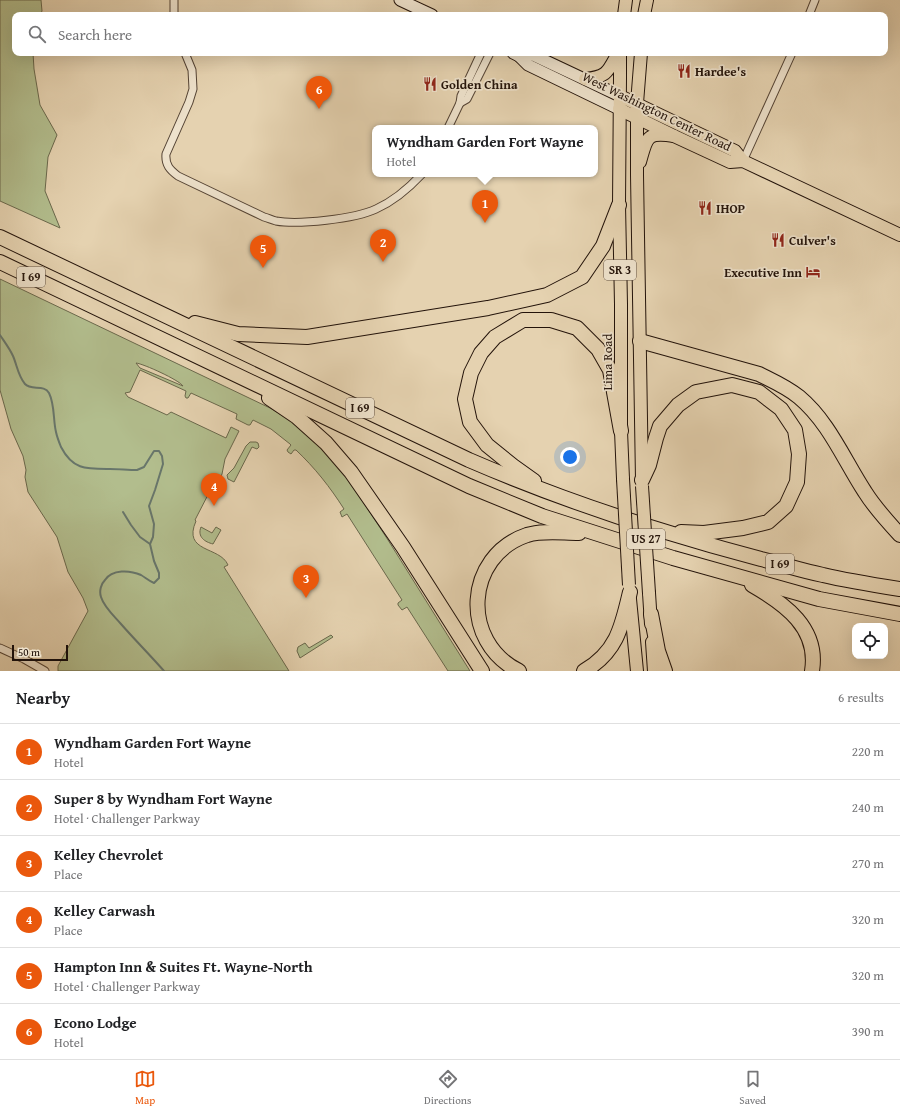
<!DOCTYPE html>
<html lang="en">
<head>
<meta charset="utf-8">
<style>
	body { margin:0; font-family:"Gentium Book Plus",serif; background:#f6f6f6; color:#202124 }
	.controls { position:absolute; right:12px; bottom:12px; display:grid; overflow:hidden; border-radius:8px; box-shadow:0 4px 16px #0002 }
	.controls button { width:36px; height:36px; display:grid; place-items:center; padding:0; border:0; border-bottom:1px solid #e0e0e0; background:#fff; color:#202124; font:20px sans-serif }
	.scale { position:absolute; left:12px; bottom:10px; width:56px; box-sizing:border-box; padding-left:4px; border:2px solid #23130a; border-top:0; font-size:11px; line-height:14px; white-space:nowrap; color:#23130a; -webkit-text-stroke:3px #eee2cc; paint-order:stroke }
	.you { position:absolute; left:570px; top:457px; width:14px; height:14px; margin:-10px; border:3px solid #fff; border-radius:50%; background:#1a73e8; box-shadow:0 0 0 6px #1a73e833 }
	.badge { display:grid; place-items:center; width:26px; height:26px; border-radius:50%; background:#ea580c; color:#fff; font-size:13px; font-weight:700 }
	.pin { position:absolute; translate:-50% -33px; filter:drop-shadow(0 1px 2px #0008) }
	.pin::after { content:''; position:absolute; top:21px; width:14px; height:12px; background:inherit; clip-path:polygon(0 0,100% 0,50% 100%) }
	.popup { position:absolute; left:372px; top:125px; width:226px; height:52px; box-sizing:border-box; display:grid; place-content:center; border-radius:8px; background:#fff; filter:drop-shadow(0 1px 3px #0005); font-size:13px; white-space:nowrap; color:#757577 }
	.popup b { font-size:15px; color:#202124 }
	.popup::after { content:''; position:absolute; left:50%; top:100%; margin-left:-8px; border:8px solid transparent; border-top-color:#fff }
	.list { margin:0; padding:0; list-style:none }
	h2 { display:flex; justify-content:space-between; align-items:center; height:52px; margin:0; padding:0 16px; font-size:17px }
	h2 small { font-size:13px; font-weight:400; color:#757577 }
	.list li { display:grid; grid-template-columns:26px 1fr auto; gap:12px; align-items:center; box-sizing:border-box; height:56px; padding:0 16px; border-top:1px solid #e0e0e0 }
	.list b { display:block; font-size:15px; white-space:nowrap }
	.list p { margin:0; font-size:13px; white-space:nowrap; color:#757577 }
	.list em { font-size:13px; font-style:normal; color:#757577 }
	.icon { flex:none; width:22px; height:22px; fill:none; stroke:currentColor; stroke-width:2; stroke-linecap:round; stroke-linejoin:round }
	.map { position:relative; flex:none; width:900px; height:671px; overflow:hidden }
	.search { position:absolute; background:#fff; box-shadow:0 4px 16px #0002; left:12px; right:12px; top:12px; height:44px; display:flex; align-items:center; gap:10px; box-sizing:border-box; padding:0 14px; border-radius:8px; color:#757577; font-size:15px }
	.sheet { height:388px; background:#fff }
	nav { display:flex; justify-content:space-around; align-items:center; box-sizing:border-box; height:56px; border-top:1px solid #e0e0e0; background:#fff; font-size:11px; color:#757577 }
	nav a { display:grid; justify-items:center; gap:2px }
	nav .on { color:#ea580c }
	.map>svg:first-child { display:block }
	.green { fill:#b2bd8d; stroke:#6a684c; fill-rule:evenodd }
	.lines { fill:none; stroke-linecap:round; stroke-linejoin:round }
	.stream { stroke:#68766b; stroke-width:2 }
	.minor-casing { stroke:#544334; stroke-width:9 }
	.secondary-casing { stroke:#23130a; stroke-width:13 }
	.primary-casing { stroke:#23130a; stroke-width:14 }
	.trunk-casing { stroke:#23130a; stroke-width:14 }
	.motorway-casing { stroke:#23130a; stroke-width:16 }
	.minor { stroke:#eee2cc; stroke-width:7 }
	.secondary { stroke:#eee2cc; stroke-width:11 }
	.primary { stroke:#e5d2b0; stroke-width:12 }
	.trunk { stroke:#e5d2b0; stroke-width:12 }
	.motorway { stroke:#e5d2b0; stroke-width:14 }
	.trunk-bridge-casing { stroke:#23130a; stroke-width:14; stroke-linecap:butt }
	.trunk-bridge { stroke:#e5d2b0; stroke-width:12 }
	.labels { text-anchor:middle; stroke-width:3.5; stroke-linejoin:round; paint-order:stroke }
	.shield { fill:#eee2cc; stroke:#605144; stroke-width:1 }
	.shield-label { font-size:12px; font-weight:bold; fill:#23130a }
	.poi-label { font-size:13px; font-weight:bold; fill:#23130a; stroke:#eee2cc; text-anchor:start }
	.street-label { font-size:13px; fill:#23130a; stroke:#eee2cc }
</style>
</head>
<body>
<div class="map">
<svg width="900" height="671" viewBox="0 0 900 671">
	<rect width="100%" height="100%" fill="#e5d2b0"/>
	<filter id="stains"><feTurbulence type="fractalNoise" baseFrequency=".005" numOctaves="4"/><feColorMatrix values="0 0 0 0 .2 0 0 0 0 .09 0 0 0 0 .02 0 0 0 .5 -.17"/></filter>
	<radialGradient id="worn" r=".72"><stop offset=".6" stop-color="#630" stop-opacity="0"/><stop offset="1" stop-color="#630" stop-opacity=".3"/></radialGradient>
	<g class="green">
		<polygon points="0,0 41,0 42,11 40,15 15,15 15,53 33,53 34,69 40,105 57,135 48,157 45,191 60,228 0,201"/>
		<path d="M 0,279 L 270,408 L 301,427 L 314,439 L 345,474 L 388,540 L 470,671 L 448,671 L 407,607 L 402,610 L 398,605 L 398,603 L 402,600 L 347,514 L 342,517 L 340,512 L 344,509 C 330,487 315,468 296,450 L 294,450 L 291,454 L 288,452 L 287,450 L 291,445 L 290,444 L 271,429 L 253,420 L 250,425 L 248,425 L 236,419 L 237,414 L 191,393 L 188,398 L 186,398 L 185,396 L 186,391 L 140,370 L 130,392 L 125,393 L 128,397 L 167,415 L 171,412 L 226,438 L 231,427 L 239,431 L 225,459 L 222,474 L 215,488 L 212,487 L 195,520 L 196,521 C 182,553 220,546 228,565 L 224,567 L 289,671 L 58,671 L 58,666 L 88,611 L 83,598 L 68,572 L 57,537 L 28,492 L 25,477 L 26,470 L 23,456 L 11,429 L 0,390 ZM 136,363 C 144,364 179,380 183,386 L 140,368 Z"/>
		<polygon points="250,442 256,442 258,443 259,447 257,449 252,447 234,482 228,479 227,475 234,468 246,446"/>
		<path d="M 201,527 L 212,533 L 216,527 L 221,530 L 213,544 C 205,542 197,537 201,527 Z"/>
		<polygon points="331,635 333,637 300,658 297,651 298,647 305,643 309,648"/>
	</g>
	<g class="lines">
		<g class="stream">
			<path d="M 0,335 C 4,341 10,349 13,356 C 17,365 18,376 25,384 C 31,391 44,384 49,393 C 55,405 53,420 56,432 C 57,437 59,442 61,447 C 73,470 86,469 110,469 C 119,469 128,470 137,470 L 144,467 L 154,451 L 159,451 L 162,456 L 163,464 L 155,490 L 149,506 L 154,524 L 153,537 L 150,544"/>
			<path d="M 123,512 L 131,525 L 140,537 L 150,544 L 154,561 L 159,573 L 159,578 L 154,583 C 149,581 146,578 141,575 C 130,570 112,569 105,580 C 101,584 99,591 101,597 C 104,607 114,616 121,624 C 135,640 150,655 164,671"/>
		</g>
		<defs>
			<g id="minor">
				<polyline points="174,15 174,0"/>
				<polyline points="809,15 815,0"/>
				<path d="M 185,53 L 192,70 L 193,89 L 189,102 L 166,154 C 165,165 170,170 178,176 L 264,217 C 268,218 272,220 276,221 C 298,225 355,219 376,209 C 394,201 408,189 422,174"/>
				<polyline points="460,103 467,99 490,53"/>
				<polyline points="448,128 460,103 461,96 481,53"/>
				<polyline points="743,161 792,53"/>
				<polyline points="0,648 24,659 45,671"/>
			</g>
			<g id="secondary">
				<polyline points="400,0 432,15"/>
				<polyline points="513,53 519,56 528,65 619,109"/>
				<polyline points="519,56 533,55 620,96"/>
			</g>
			<g id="primary">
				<polyline points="620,96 735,151 743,161"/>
				<polyline points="619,109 674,136 730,162 743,161 900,235"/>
			</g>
			<g id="trunk">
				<polyline points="624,15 626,0"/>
				<polyline points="644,15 647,0"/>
				<polyline points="620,53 620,78 619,205 621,304 621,431 623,479"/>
				<polyline points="641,53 637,103 637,175 642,480"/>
				<path d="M 585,79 C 608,77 608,71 618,53"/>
				<path d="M 640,162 C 647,137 646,132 674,136"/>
				<polyline points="649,593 651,624"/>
				<polyline points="630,599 637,671"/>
				<polyline points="652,642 654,671"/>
			</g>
			<g id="motorway">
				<path d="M 0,237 L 469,460 C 564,501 662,533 761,559 C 782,564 802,571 823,575 C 848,581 874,585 900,589"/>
				<polyline points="0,262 469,486 542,516 673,558 819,599 900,614"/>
				<polyline points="195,323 238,334 307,337 488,308 547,295 582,277 603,246 619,205"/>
				<path d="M 640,341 L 759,374 C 773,381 787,387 799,397 C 829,422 844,460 865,492 C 875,508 887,521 900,535"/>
				<polyline points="269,398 297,417 326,443 351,472 403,547 482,671"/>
				<polyline points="642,480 649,465 656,438 660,426 678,405 696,392 732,385 759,392 781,409 795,430 799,454 797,482 786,506 768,522 743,528 704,533 681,532"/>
				<polyline points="534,481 513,466 487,445 470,422 465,399 471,373 481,353 495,337 523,320 551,320 577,328 598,349 610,370 621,431"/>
				<path d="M 752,585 C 785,604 819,628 812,671"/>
				<polyline points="651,614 658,651 665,671"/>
				<path d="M 519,671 C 460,642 465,556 527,535 C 543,530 562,533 579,533"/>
				<path d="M 584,671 C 617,652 622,626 630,592"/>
			</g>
		</defs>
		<use href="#minor" class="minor-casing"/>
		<use href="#secondary" class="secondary-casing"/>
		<use href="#primary" class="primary-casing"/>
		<use href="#trunk" class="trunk-casing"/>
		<use href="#motorway" class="motorway-casing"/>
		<use href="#minor" class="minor"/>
		<use href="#secondary" class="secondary"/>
		<use href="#primary" class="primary"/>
		<use href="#trunk" class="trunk"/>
		<use href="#motorway" class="motorway"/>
		<defs>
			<g id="trunk-bridge">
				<polyline points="623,479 629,585"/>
				<polyline points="642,486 649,593"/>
			</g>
		</defs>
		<use href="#trunk-bridge" class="trunk-bridge-casing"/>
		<use href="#trunk-bridge" class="trunk-bridge"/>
	</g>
	<defs>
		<symbol id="restaurant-bare" viewBox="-9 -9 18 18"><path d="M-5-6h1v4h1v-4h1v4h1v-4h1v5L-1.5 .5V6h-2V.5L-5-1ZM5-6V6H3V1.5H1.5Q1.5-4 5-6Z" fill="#8f2418" stroke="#eee2cc" stroke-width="2.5" paint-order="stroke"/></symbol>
		<symbol id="hotel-bare" viewBox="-9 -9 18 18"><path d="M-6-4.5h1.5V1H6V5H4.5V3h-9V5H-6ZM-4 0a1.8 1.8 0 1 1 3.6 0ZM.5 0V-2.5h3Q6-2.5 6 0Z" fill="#8f2418" stroke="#eee2cc" stroke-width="2.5" paint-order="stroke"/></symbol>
	</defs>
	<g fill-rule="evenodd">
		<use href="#restaurant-bare" x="674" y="61" width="20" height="20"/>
		<use href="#restaurant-bare" x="420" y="74" width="20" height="20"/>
		<use href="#restaurant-bare" x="695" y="198" width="20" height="20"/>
		<use href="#restaurant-bare" x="768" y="230" width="20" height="20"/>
		<use href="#hotel-bare" x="803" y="262" width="20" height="20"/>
	</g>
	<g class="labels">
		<g class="shield">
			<rect x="604" y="260" width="32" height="20" rx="3"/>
			<rect x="17" y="267" width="28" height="20" rx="3"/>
			<rect x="346" y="398" width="28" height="20" rx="3"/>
			<rect x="627" y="529" width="38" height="20" rx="3"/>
			<rect x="766" y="554" width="28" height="20" rx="3"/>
		</g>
		<g class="shield-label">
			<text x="620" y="274">SR 3</text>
			<text x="31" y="281">I 69</text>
			<text x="360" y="412">I 69</text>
			<text x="646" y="543">US 27</text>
			<text x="780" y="568">I 69</text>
		</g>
		<g class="poi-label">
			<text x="695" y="76">Hardee's</text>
			<text x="441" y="89">Golden China</text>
			<text x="716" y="213">IHOP</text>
			<text x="789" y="245">Culver's</text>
			<text x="802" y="277" text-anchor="end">Executive Inn</text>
		</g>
		<g class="street-label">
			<text transform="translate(657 111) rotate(26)" y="5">West Washington Center Road</text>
			<text transform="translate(607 362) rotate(-90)" y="5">Lima Road</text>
		</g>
	</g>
	<rect width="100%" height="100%" filter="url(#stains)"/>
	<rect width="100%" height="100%" fill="url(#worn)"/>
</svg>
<div class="controls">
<button><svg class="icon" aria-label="locate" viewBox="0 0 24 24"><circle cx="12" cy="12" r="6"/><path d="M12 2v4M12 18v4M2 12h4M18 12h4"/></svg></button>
</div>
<div class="scale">50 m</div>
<div class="you"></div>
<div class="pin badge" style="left:485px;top:223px">1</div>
<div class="popup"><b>Wyndham Garden Fort Wayne</b>Hotel</div>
<div class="pin badge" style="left:383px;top:262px">2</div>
<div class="pin badge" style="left:306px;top:598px">3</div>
<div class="pin badge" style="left:214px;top:506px">4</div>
<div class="pin badge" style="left:263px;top:268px">5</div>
<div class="pin badge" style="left:319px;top:109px">6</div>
<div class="search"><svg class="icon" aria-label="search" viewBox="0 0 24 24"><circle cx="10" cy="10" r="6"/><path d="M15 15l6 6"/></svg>Search here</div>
</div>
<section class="sheet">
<h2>Nearby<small>6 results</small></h2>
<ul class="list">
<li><span class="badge">1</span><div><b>Wyndham Garden Fort Wayne</b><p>Hotel</p></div><em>220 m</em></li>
<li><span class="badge">2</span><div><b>Super 8 by Wyndham Fort Wayne</b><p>Hotel · Challenger Parkway</p></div><em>240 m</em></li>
<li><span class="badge">3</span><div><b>Kelley Chevrolet</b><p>Place</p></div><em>270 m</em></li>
<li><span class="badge">4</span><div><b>Kelley Carwash</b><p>Place</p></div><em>320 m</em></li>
<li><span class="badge">5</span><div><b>Hampton Inn &amp; Suites Ft. Wayne-North</b><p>Hotel · Challenger Parkway</p></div><em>320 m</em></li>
<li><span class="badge">6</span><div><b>Econo Lodge</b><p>Hotel</p></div><em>390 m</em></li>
</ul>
</section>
<nav>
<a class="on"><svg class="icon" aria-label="map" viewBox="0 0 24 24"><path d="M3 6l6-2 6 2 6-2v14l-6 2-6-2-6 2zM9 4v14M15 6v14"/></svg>Map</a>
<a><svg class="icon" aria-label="directions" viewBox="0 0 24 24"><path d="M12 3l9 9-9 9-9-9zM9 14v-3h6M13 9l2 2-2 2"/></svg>Directions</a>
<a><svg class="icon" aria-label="saved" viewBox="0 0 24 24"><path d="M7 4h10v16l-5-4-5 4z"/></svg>Saved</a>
</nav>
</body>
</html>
